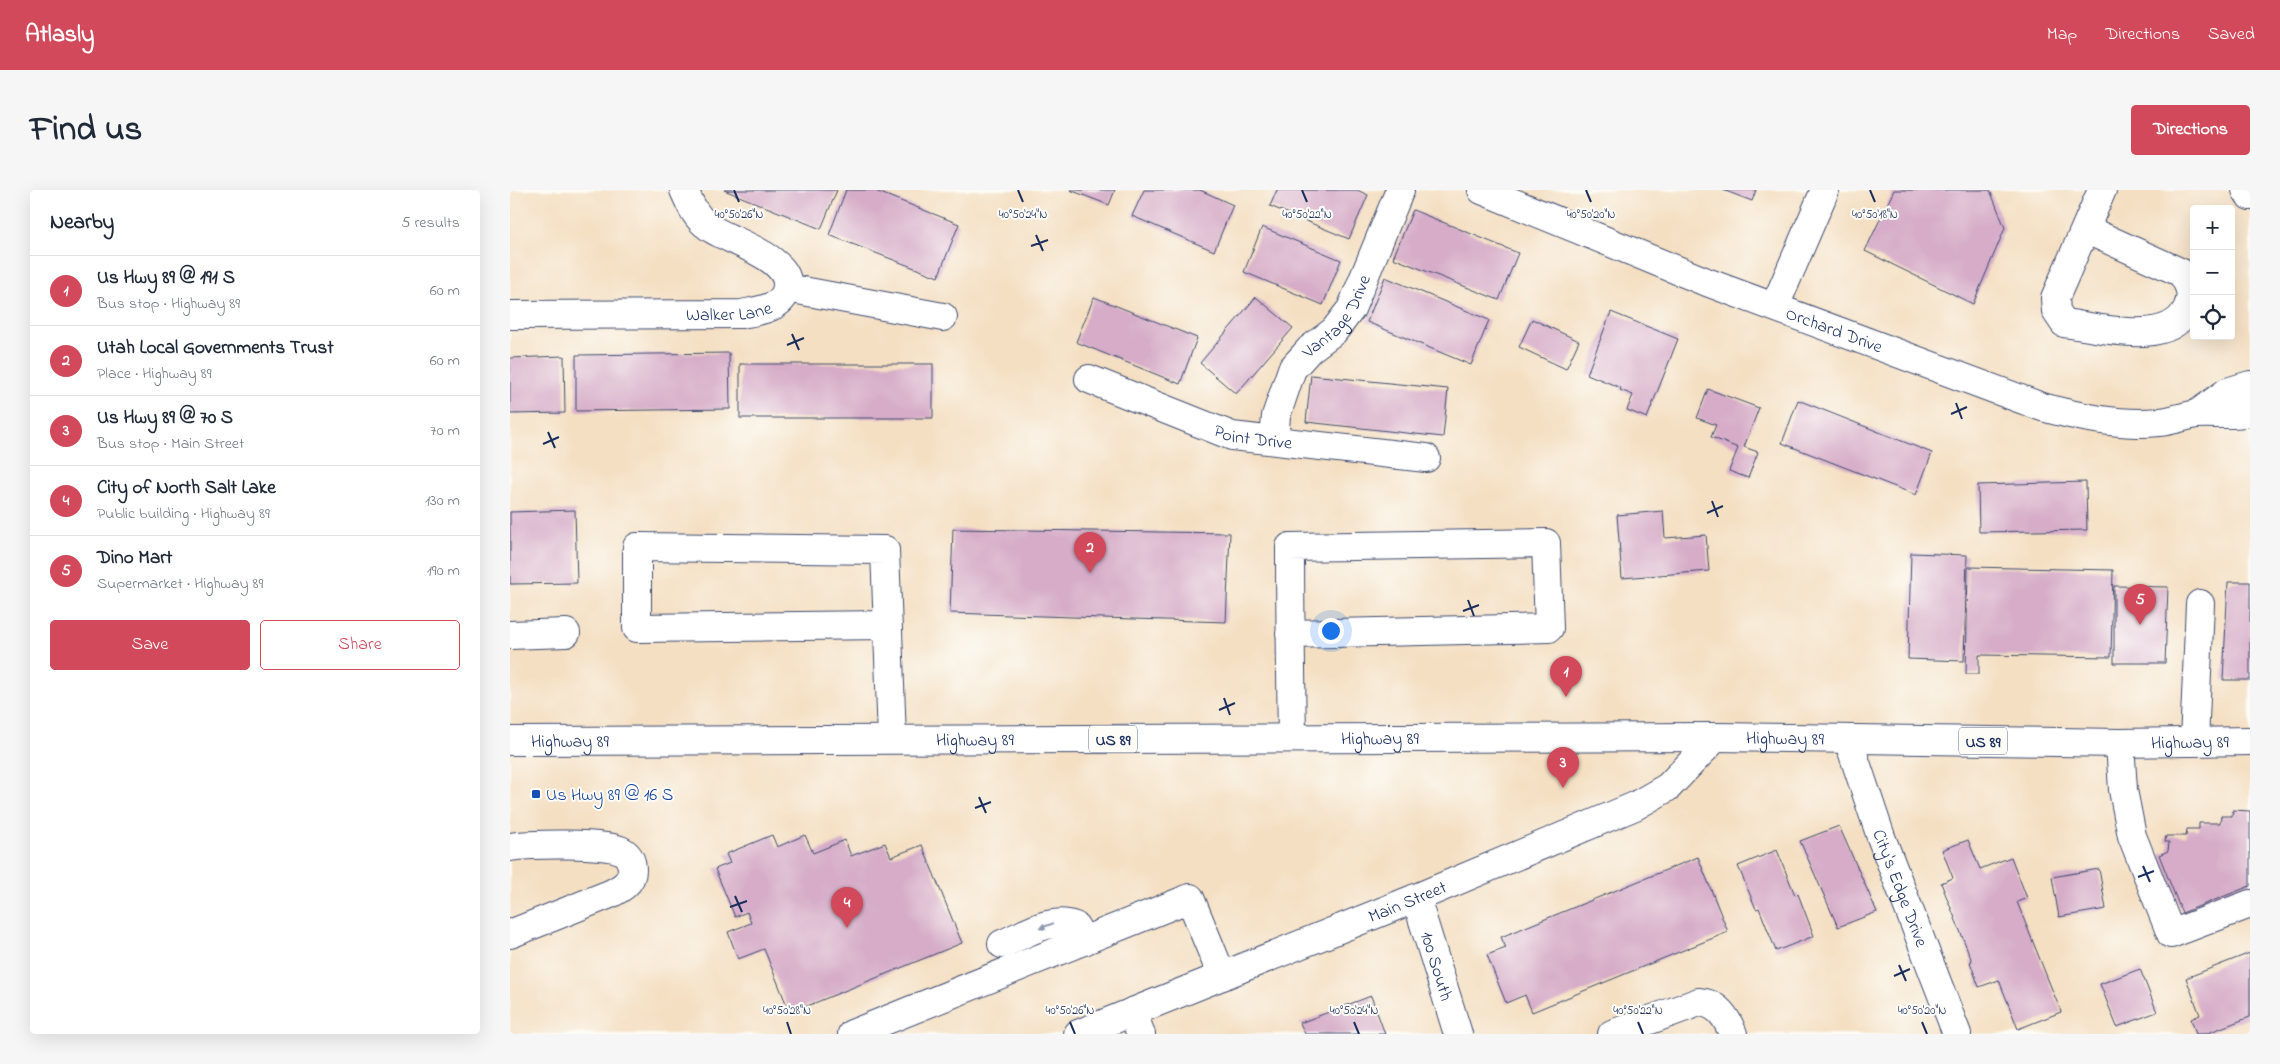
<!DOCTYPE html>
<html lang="en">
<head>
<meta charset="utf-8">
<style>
	body { margin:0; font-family:"Indie Flower",sans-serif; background:#f6f6f7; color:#1f2937 }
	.controls { position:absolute; right:15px; top:15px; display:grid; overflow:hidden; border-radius:5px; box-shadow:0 5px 20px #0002 }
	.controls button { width:45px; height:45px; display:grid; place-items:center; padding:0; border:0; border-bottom:1px solid #e0e1e3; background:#fff; color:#1f2937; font:25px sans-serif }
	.you { position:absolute; left:820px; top:440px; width:18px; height:18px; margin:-12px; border:4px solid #fff; border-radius:50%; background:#1a73e8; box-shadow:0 0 0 8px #1a73e833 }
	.badge { display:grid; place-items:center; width:32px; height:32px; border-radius:50%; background:#d1495b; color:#fff; font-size:16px; font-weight:700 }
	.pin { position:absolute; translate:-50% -41px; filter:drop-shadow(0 1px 2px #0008) }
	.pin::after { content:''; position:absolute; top:26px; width:18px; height:15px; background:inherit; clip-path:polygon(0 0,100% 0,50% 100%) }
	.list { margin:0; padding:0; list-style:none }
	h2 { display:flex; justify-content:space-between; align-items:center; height:65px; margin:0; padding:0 20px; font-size:21px }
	h2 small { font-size:16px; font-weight:400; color:#747a83 }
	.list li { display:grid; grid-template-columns:32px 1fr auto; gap:15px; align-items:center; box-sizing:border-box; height:70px; padding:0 20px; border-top:1px solid #e0e1e3 }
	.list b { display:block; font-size:19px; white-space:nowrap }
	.list p { margin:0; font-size:16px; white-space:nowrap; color:#747a83 }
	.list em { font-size:16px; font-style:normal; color:#747a83 }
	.actions { display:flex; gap:10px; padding:15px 20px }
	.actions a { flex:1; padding:11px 0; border:1px solid #d1495b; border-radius:5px; text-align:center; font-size:18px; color:#d1495b }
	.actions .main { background:#d1495b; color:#fff }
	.icon { flex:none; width:28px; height:28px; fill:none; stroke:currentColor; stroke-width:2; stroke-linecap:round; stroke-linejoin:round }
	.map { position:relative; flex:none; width:1740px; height:844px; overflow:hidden; border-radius:5px }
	header { display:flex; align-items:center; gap:30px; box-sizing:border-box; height:70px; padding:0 25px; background:#d1495b; color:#fff }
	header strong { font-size:24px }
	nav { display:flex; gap:28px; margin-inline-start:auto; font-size:18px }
	.intro { display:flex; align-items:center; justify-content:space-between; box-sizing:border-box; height:120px; padding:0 30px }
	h1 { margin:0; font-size:35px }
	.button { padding:12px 22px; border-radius:5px; background:#d1495b; color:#fff; font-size:18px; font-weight:700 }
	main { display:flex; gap:30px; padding:0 30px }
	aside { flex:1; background:#fff; border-radius:5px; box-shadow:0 5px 20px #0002 }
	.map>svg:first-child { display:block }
	.building { fill:#d6acc8 }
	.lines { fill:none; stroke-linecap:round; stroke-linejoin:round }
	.minor-casing { stroke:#3c496d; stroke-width:30 }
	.major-casing { stroke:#3c496d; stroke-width:30 }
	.minor { stroke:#fff; stroke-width:28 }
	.major { stroke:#fff; stroke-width:28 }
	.oneway { fill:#8d97ae }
	.ticks { fill:none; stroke:#1b2f5e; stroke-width:2 }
	.transit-dot { fill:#1a4fb4; stroke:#fdfcf7; stroke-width:2 }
	.labels { text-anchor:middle; stroke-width:4; stroke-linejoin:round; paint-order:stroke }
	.shield { fill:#fdfcf7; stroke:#5f6c8c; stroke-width:1 }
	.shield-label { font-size:16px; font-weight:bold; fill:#1b2f5e }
	.street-label { font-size:18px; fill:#1b2f5e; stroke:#fdfcf7 }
	.transit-label { font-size:18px; fill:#164399; stroke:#fdfcf7; text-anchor:start }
	.ticks-label { font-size:12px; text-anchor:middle; fill:#1b2f5e; stroke:#fdfcf7; stroke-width:4; stroke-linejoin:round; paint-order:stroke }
</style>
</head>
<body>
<header>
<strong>Atlasly</strong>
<nav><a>Map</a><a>Directions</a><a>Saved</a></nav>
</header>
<div class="intro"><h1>Find us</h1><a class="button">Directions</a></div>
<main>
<aside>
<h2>Nearby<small>5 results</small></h2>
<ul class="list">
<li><span class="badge">1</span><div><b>Us Hwy 89 @ 191 S</b><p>Bus stop · Highway 89</p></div><em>60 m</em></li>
<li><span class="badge">2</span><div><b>Utah Local Governments Trust</b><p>Place · Highway 89</p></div><em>60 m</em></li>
<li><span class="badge">3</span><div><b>Us Hwy 89 @ 70 S</b><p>Bus stop · Main Street</p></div><em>70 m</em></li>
<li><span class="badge">4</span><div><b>City of North Salt Lake</b><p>Public building · Highway 89</p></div><em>130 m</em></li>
<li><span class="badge">5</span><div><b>Dino Mart</b><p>Supermarket · Highway 89</p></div><em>190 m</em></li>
</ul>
<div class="actions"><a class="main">Save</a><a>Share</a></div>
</aside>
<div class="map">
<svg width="1740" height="844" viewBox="0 0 1740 844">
	<rect width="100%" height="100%" fill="#fdfcf7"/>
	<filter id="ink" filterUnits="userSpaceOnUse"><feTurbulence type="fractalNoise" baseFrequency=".02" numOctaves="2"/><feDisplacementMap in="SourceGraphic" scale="10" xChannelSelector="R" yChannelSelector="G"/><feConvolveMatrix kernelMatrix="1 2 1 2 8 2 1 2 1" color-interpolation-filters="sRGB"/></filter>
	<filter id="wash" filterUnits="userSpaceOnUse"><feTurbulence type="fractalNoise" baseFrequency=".0096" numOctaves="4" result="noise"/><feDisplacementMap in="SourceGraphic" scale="20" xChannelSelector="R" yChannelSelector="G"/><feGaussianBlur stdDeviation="1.12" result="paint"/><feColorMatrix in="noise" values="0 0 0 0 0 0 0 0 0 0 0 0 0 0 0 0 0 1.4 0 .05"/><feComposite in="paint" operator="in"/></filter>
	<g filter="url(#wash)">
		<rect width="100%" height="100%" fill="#f4dfc2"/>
		<g id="blocks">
			<g class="building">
				<polygon points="214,0 327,0 311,39"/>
				<polygon points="336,0 363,0 449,34 428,87 319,45"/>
				<polygon points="560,0 605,0 599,15"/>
				<polygon points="634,0 690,0 723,15 704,61 622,26"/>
				<polygon points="767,0 847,0 858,5 839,49 760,16"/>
				<polygon points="1213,0 1246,0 1242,11"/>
				<polygon points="1384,0 1480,0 1495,38 1463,114 1355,61"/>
				<polygon points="903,20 1008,63 989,110 883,68"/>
				<polygon points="752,37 831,70 813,115 734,82"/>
				<polygon points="875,87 979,130 961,175 857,132"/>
				<polygon points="584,107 687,148 670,194 566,152"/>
				<polygon points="746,107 783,138 726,204 690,173"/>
				<polygon points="1101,122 1168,149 1137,228 1117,220 1123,205 1110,200 1111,198 1077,184"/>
				<polygon points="1022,129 1069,151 1056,179 1009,157"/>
				<polygon points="219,163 220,219 66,221 66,165"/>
				<polygon points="54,166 55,223 0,224 0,168"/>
				<rect x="230" y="174" width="193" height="54"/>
				<polygon points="801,185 938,199 933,247 796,232"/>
				<polygon points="1198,199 1249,218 1234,257 1248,262 1238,288 1219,281 1228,258 1201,247 1206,235 1187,228"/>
				<polygon points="1288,210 1422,263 1406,305 1272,253"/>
				<polygon points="1576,292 1577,340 1469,342 1468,295"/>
				<polygon points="65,320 67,393 0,394 0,322"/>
				<polygon points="1153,321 1155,348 1196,345 1199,381 1112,388 1107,325"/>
				<polygon points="443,339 720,343 716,432 440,423"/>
				<polygon points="1401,363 1457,365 1454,471 1398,469"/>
				<polygon points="1458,377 1603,380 1601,467 1469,465 1469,484 1456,484"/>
				<polygon points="1718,392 1740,392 1740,490 1713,490"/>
				<polygon points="1604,396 1658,397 1655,473 1604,473"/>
				<polygon points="1723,620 1740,621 1740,696 1672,723 1649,665 1658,661 1659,652 1655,652 1656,646 1676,646 1677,639 1689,639 1689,633 1710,633 1711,626 1722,626"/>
				<polygon points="1329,636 1367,722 1328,737 1290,651"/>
				<polygon points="262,645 267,657 295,645 303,663 335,650 341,666 375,653 381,667 412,655 452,753 280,823 254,759 228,769 218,742 241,733 237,722 225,727 205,679 220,673 216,664"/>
				<polygon points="1458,650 1470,679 1501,667 1517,708 1507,712 1551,822 1508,839 1489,790 1469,797 1460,772 1462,771 1431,693 1443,688 1432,660"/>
				<polygon points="1267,660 1285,705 1288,704 1304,746 1266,761 1249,718 1246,719 1228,676"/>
				<polygon points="1188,667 1218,742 1022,822 1015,805 996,813 977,765 996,758 991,747"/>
				<polygon points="1589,679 1596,719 1549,727 1542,687"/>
				<polygon points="1740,763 1740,827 1695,844 1686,844 1681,829 1690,825 1676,788"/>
				<polygon points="1630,779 1647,822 1607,837 1590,794"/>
				<polygon points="861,806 875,844 795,844 790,833"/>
			</g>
		</g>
	</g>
	<g filter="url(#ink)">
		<use href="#blocks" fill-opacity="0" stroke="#3c496d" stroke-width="1"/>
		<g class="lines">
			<defs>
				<g id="minor">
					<path d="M 1575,39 L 1672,83 C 1680,97 1684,104 1677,119 C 1658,158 1588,137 1554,133 L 1546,121 L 1545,108 L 1592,0"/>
					<polyline points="277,98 433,127"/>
					<polyline points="1265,116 1315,0"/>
					<path id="s1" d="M 0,125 L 231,124 C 246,121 271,119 276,101 C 287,68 217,51 199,37 C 186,28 180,14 174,0"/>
					<path id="s2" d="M 579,189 L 722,246 L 916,268"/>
					<path id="s3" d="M 764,250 L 766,226 L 782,179 L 800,159 L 824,141 L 841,119 L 890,0"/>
					<polyline points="377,435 127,438 127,357 375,360 382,549"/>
					<path d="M 780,444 L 1039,438 L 1036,353 L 780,357 C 780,421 781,485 782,548"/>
					<polyline points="0,445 56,443"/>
					<path id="s4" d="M 1338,549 L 1371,647 L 1447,844"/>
					<polyline points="1684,552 1690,414"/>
					<polyline points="1610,553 1613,600 1622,646 1661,744 1740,714"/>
					<path d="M 0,657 C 19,654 97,652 112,661 C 119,665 122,672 122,680 C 122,693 110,699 100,704 L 0,744"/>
					<path id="s5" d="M 906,708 L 948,844"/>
					<path d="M 492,754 C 514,745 541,726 565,736 L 574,751"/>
					<polyline points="622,822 631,844"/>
					<polyline points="342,844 680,708 712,786"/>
					<path id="s6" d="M 568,844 L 906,708 L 1125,616 L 1158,597 L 1206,547"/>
					<path d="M 1102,844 L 1189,812 C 1208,813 1217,828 1223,844"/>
				</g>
				<g id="major">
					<path id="s7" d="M 972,0 L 1194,91 L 1532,217 C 1569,227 1610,236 1649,232 C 1662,231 1674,226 1687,224 C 1705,223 1722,226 1740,222"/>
					<polyline points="1736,0 1740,6"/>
					<polyline points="1687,224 1717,202 1740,195"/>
					<path id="s8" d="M 0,551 L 1206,547 L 1610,553 L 1740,551"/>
				</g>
			</defs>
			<use href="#minor" class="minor-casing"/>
			<use href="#major" class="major-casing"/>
			<use href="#minor" class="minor"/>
			<use href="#major" class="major"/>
		</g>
		<defs><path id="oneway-solid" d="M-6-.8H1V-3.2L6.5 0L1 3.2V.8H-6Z" transform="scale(1.25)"/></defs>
		<use class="oneway" href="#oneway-solid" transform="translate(536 736) rotate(159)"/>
	</g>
	<path class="ticks" d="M 224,0 L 229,12M 508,0 L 513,12M 792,0 L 797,12M 1076,0 L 1081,12M 1360,0 L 1365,12M 526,45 L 533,61M 521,56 L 538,50M 282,144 L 289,160M 277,155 L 294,148M 1446,213 L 1452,229M 1441,224 L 1457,217M 38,242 L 45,258M 33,254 L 49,247M 1202,311 L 1208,327M 1197,323 L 1213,316M 958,410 L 964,426M 953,421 L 969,415M 714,508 L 720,525M 709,520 L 725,513M 469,607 L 476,623M 465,618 L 481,612M 1633,676 L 1640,692M 1628,687 L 1644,681M 225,706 L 232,722M 220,717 L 237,711M 1389,775 L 1396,791M 1384,786 L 1400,779M 277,832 L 281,844M 560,832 L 565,844M 844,832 L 849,844M 1128,832 L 1133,844M 1412,832 L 1417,844"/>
	<rect class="transit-dot" x="21" y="599" width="10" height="10" rx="2.5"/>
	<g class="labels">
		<g class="shield">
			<rect x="579" y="535.5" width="48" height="27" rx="4"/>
			<rect x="1449" y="537.5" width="48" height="27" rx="4"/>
		</g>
		<g class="shield-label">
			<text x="603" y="555">US 89</text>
			<text x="1473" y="557">US 89</text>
		</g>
		<g class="street-label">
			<text dy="6" stroke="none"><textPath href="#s1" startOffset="219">Walker Lane</textPath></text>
			<text dy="6" stroke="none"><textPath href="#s3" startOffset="144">Vantage Drive</textPath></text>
			<text dy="6" stroke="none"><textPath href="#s7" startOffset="379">Orchard Drive</textPath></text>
			<text dy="6" stroke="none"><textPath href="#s2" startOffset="175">Point Drive</textPath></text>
			<text dy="6" stroke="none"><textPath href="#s8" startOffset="870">Highway 89</textPath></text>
			<text dy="6" stroke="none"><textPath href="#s8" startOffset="1275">Highway 89</textPath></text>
			<text dy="6" stroke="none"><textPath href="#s8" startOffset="465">Highway 89</textPath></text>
			<text dy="6" stroke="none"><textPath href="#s8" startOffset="60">Highway 89</textPath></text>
			<text dy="6" stroke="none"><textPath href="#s8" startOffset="1680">Highway 89</textPath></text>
			<text dy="6" stroke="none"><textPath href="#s4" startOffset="158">City's Edge Drive</textPath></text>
			<text dy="6" stroke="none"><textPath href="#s6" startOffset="355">Main Street</textPath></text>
			<text dy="6" stroke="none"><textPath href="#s5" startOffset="71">100 South</textPath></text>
		</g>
		<g class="transit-label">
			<text x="36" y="610">Us Hwy 89 @ 16 S</text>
		</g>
	</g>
	<g class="ticks-label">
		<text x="229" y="28">40°50'26"N</text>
		<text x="513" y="28">40°50'24"N</text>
		<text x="797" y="28">40°50'22"N</text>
		<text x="1081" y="28">40°50'20"N</text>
		<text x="1365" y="28">40°50'18"N</text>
		<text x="277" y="824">40°50'28"N</text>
		<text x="560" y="824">40°50'26"N</text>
		<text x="844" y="824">40°50'24"N</text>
		<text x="1128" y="824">40°50'22"N</text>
		<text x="1412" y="824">40°50'20"N</text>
	</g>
</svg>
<div class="controls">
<button>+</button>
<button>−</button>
<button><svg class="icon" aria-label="locate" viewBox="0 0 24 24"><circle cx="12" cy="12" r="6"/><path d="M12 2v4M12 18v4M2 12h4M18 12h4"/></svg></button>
</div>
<div class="you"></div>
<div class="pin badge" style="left:1056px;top:507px">1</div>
<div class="pin badge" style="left:580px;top:383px">2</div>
<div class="pin badge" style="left:1053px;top:598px">3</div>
<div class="pin badge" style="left:337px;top:738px">4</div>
<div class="pin badge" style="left:1630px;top:435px">5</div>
</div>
</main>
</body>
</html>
